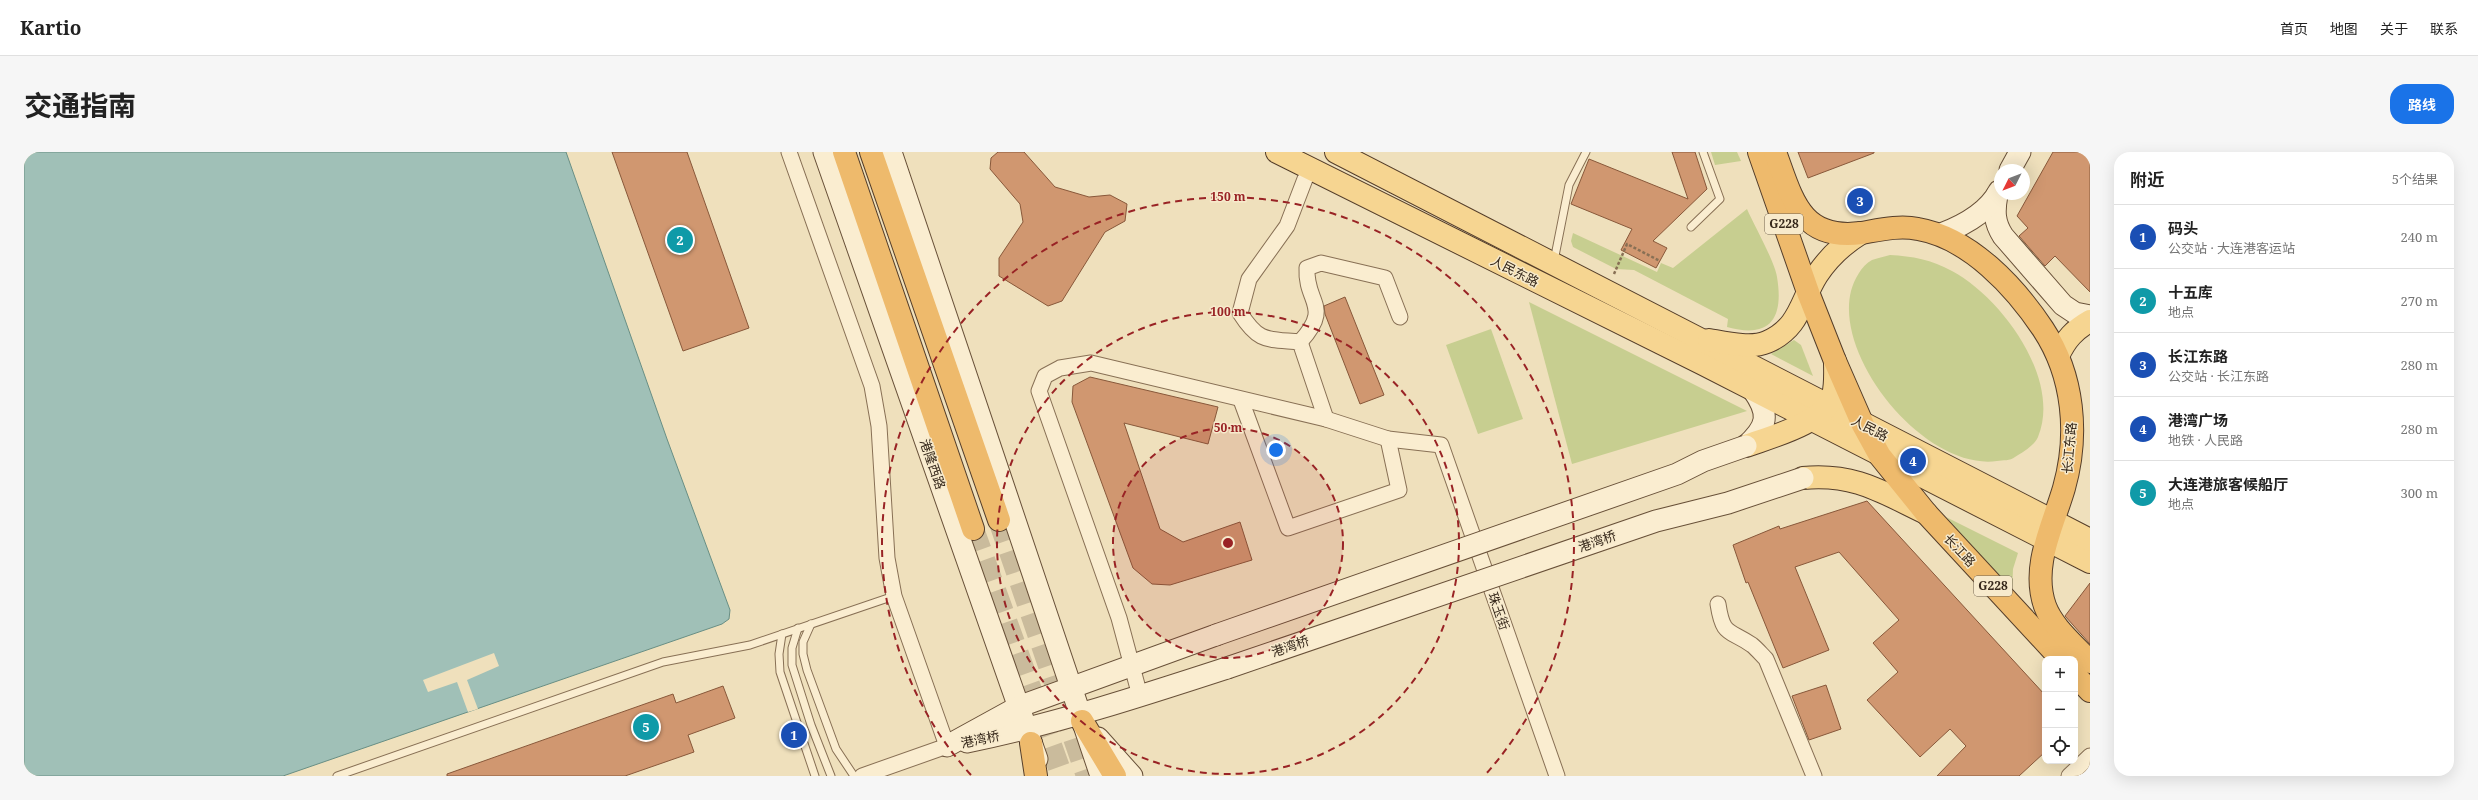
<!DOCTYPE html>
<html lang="zh">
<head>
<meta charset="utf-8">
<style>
	body { margin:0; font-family:"Noto Serif","Noto Sans SC",serif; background:#f6f6f6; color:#222 }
	.controls { position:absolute; right:12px; bottom:12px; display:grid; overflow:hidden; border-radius:8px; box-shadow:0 4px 16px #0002 }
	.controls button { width:36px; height:36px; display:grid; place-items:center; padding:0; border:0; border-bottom:1px solid #e0e0e0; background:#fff; color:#222; font:20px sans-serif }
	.compass { position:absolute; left:1970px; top:12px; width:36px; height:36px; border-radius:50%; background:#fff; box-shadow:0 4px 16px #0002; rotate:228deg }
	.you { position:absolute; left:1252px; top:298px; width:14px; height:14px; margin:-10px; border:3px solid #fff; border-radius:50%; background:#1a73e8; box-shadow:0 0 0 6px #1a73e833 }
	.badge { display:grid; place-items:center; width:26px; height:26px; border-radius:50%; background:#1a73e8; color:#fff; font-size:13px; font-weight:700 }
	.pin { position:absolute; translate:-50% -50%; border:2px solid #fff; box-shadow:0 1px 4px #0006 }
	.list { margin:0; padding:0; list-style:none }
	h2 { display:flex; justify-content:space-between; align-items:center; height:52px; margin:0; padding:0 16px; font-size:17px }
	h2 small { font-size:13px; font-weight:400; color:#767676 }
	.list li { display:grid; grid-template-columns:26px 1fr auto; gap:12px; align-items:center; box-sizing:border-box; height:64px; padding:0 16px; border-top:1px solid #e0e0e0 }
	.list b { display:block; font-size:15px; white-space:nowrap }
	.list p { margin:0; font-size:13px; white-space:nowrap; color:#767676 }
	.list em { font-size:13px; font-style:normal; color:#767676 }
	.icon { flex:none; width:22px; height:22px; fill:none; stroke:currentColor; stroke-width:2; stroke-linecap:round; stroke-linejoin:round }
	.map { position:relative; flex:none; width:2066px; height:624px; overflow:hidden; border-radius:16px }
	header { display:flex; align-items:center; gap:24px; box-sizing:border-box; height:56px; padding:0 20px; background:#fff; border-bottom:1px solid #e0e0e0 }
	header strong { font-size:19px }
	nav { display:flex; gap:22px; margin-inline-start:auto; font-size:14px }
	.intro { display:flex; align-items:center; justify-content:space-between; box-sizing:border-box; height:96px; padding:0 24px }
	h1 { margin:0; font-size:28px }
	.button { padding:10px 18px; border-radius:16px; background:#1a73e8; color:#fff; font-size:14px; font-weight:700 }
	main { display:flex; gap:24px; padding:0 24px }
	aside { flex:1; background:#fff; border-radius:16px; box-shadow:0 4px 16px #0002 }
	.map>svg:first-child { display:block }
	.green { fill:#c7ce90 }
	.water { fill:#a0c0b7; stroke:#688e84 }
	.pier { fill:#efe0bc }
	.building { fill:#d09770; stroke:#88583a }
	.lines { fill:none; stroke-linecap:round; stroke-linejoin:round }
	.trunk-tunnel { stroke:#cabb9c; stroke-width:22; stroke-dasharray:22 11; stroke-linecap:butt }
	.service-casing { stroke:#887055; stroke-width:9 }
	.minor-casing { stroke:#887055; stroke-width:17 }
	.secondary-casing { stroke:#695139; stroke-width:23 }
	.primary-casing { stroke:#553e2a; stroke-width:24 }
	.trunk-casing { stroke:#553e2a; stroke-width:24 }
	.path { stroke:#887055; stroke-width:2.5; stroke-dasharray:3 2; stroke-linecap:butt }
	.service { stroke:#faedd0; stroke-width:7 }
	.minor { stroke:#faedd0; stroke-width:15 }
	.secondary { stroke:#faedd0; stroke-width:21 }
	.primary { stroke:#f6d591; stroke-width:22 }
	.trunk { stroke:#eeba6c; stroke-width:22 }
	.secondary-bridge-casing { stroke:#695139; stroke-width:23; stroke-linecap:butt }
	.secondary-bridge { stroke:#faedd0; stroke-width:21 }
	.ring { fill:none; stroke:#992325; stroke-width:2; stroke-dasharray:7 5 }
	.labels { text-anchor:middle; stroke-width:3; stroke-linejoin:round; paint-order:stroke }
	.shield { fill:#f7eacc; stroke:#706250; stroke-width:1 }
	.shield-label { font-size:12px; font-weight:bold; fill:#36281b }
	.street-label { font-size:13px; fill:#36281b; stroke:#f7eacc }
	.centre { fill:#992325; stroke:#f7eacc; stroke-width:2 }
	.ring-label { font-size:12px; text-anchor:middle; font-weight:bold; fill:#992325; stroke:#f7eacc; stroke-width:3; stroke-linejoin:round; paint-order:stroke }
</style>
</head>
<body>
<header>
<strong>Kartio</strong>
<nav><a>首页</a><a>地图</a><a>关于</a><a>联系</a></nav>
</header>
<div class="intro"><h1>交通指南</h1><a class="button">路线</a></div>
<main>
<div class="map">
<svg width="2066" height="624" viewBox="0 0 2066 624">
	<rect width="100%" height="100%" fill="#efe0bc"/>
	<g class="green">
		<polygon points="1687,0 1713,0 1717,9 1691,13"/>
		<path d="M 1723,57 C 1730,73 1751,110 1753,125 C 1760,167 1746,187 1703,175 L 1704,167 L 1610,118 L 1592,117 L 1549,95 L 1547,89 L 1549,81 L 1633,120 L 1637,111 L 1649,116 Z"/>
		<path d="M 1866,103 C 1888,104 1908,108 1928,119 C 1977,145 2038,227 2014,285 C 2010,294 1999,300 1991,305 C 1986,309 1979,308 1973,309 C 1902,319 1810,207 1827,139 C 1830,128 1837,114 1848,108 C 1853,106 1860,105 1866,103 Z"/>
		<polygon points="1505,150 1723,259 1548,312"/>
		<polygon points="1467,177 1499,267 1454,282 1422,193"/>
		<polygon points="1770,188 1777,193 1789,224 1747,202"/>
		<polygon points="1922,365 1994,401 1989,417 1988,440"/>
	</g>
	<polygon class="water" points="0,0 542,0 643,287 706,458 705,467 698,472 259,624 0,624"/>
	<polygon class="pier" points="470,501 475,514 443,528 454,557 444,560 433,530 404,540 399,528"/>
	<g class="building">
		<polygon points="588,0 663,0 725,176 659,199"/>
		<polygon points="974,0 1000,0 1031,35 1065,45 1086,43 1103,52 1101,69 1081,80 1038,149 1024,154 975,124 975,106 999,70 996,52 966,17 967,6"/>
		<polygon points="1648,0 1671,0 1683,37 1629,89 1643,96 1632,116 1597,98 1608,77 1547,52 1565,7 1664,47"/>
		<polygon points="1774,0 1850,0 1850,1 1784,26"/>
		<polygon points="2029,0 2066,0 2066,140 2031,104 2021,114 1995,84 2004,76 1993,64"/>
		<polygon points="1321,145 1360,243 1336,252 1301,162 1300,154"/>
		<polygon points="1066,225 1194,255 1184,292 1100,271 1136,377 1159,390 1216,370 1228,408 1146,433 1128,432 1109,416 1048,250 1049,234"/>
		<polygon points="1843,349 2021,543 2021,600 1995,624 1913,624 1942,594 1926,577 1896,605 1843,548 1874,520 1849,491 1875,468 1815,400 1771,415 1805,498 1759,516 1724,430 1722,431 1709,393 1755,374 1756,377"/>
		<polygon points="2066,431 2066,492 2041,464"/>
		<polygon points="1802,533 1817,577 1785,588 1768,544"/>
		<polygon points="699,534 711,566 664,583 670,600 601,624 423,624 423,622 649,542 652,551"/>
	</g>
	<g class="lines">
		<g class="trunk-tunnel">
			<polyline points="975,368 1063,624"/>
			<polyline points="949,377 1038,624"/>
		</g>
		<defs>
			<g id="service">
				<polyline points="1667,75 1696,47 1679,0"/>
				<polyline points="1530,109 1545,33 1562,0"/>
				<polyline points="787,472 779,490 779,502 783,518 812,597 830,624"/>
				<polyline points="774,476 768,496 768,513 787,573 807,624"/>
				<polyline points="758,482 755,502 756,520 791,624"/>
				<polyline points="313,624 639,510 726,493 870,444"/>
			</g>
			<g id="minor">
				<polyline points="765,0 848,234 855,274 863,406 870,444 923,594 838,624"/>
				<path d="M 1281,27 L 1263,74 L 1225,127 L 1216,161 C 1235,191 1243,187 1276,190 L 1302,267"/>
				<path d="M 1276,190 C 1309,154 1281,151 1283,116 L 1297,111 L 1361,126 L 1376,165"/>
				<polyline points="1217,248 1264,376 1375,338 1364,287"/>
				<path d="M 1694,452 C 1699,485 1705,477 1728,493 C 1733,497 1737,502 1742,507 L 1790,624"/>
				<polyline points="1116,544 1095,466 1015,239 1021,224 1036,216 1067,211 1302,267 1364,287 1417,293 1533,624"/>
				<polyline points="2045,624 2066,604"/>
			</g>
			<g id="secondary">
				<polyline points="800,0 1013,607"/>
				<polyline points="867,0 1077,624"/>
				<polyline points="1986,18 1996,0"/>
				<path d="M 1973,43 C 1970,59 1970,70 1979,84 L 2039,153 L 2051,161 L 2066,164"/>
				<path d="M 1917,82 C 1938,74 1964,60 1975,39"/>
				<path d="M 1722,294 C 1744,274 1746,262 1729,238"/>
				<polyline points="1074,586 1108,624"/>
				<path d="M 943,590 C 1031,572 1117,544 1203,516"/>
				<polyline points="923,594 994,555 1192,483"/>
			</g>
			<g id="primary">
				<polyline points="1253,0 1679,212 2066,410"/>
				<polyline points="1312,0 2066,388"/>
				<path d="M 1685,188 C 1702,191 1727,197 1743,190 C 1776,176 1777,148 1793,123 C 1805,105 1819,92 1837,81"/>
				<path d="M 2034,204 C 2042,187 2050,178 2066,169"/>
				<path d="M 1722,294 C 1746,285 1802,271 1809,243 C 1812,233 1811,220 1811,209"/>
				<path d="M 1779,326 C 1830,321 1858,340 1902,361"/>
			</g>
			<g id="trunk">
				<polyline points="820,0 949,377"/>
				<polyline points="847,0 975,368"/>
				<polyline points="1735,0 1785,143 1811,209 1839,273 1856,304 1902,361 2037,507"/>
				<path d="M 1751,0 C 1768,46 1776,89 1837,81 C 1855,78 1875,73 1894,77 C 1946,86 1991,135 2019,177 C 2050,224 2055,283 2040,336 C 2029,374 2007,414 2021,454 C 2029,476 2051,493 2066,510"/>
				<polyline points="2051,523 2066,539"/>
				<polyline points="1058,569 1091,624"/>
				<polyline points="1007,591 1012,624"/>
			</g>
		</defs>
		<use href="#service" class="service-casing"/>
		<use href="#minor" class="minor-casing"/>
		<use href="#secondary" class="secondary-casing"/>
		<use href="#primary" class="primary-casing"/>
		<use href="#trunk" class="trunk-casing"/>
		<polyline class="path" points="1590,122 1603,92 1636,109"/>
		<use href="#service" class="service"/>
		<use href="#minor" class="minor"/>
		<use href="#secondary" class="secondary"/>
		<use href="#primary" class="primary"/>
		<use href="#trunk" class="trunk"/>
		<defs>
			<g id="secondary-bridge">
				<polyline points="1192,483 1653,322 1679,309 1722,294"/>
				<polyline points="1203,516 1632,369 1704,351 1779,326"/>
			</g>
		</defs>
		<use href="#secondary-bridge" class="secondary-bridge-casing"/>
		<use href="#secondary-bridge" class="secondary-bridge"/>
	</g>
	<circle cx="1204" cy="391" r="115" fill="#992325" fill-opacity=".12"/>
	<g class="ring">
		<circle cx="1204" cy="391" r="115"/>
		<circle cx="1204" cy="391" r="231"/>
		<path d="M947 623A346 346 0 1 1 1461 623"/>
	</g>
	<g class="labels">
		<g class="shield">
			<rect x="1741" y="62" width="38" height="20" rx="3"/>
			<rect x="1950" y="424" width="38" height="20" rx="3"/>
		</g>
		<g class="shield-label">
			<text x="1760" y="76">G228</text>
			<text x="1969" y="438">G228</text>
		</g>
		<g class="street-label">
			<text transform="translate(1491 119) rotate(27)" y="5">人民东路</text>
			<text transform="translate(1846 276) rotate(27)" y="5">人民路</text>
			<text transform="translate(2045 296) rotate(-85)" y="5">长江东路</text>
			<text transform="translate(909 312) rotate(71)" y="5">港隆西路</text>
			<text transform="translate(1573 389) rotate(-19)" y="5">港湾桥</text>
			<text transform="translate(1936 398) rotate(47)" y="5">长江路</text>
			<text transform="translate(1475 459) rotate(71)" y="5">珠玉街</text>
			<text transform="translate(1266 494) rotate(-19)" y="5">港湾桥</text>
			<text transform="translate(956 587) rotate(-12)" y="5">港湾桥</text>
		</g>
	</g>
	<circle cx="1204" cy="391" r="6" class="centre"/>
	<g class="ring-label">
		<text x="1204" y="49">150 m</text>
		<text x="1204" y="164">100 m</text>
		<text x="1204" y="280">50 m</text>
	</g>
</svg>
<div class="controls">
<button>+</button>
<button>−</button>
<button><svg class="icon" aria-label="locate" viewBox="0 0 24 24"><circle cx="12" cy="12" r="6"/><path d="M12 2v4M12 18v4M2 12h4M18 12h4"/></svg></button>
</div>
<svg class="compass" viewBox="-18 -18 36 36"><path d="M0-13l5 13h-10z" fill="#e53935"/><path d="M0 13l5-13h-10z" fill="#767676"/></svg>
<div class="you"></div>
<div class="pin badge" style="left:770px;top:583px;background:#1a4fb4">1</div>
<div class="pin badge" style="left:656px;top:88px;background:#0f9aa8">2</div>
<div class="pin badge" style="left:1836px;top:49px;background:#1a4fb4">3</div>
<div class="pin badge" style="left:1889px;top:309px;background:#1a4fb4">4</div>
<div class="pin badge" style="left:622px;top:575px;background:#0f9aa8">5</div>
</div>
<aside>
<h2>附近<small>5个结果</small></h2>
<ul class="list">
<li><span class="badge" style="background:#1a4fb4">1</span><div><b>码头</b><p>公交站 · 大连港客运站</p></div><em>240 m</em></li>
<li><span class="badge" style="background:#0f9aa8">2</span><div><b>十五库</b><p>地点</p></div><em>270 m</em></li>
<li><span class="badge" style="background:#1a4fb4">3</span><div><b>长江东路</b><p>公交站 · 长江东路</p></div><em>280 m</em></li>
<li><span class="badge" style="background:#1a4fb4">4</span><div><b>港湾广场</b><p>地铁 · 人民路</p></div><em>280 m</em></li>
<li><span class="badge" style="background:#0f9aa8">5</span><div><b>大连港旅客候船厅</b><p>地点</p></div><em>300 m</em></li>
</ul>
</aside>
</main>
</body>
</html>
